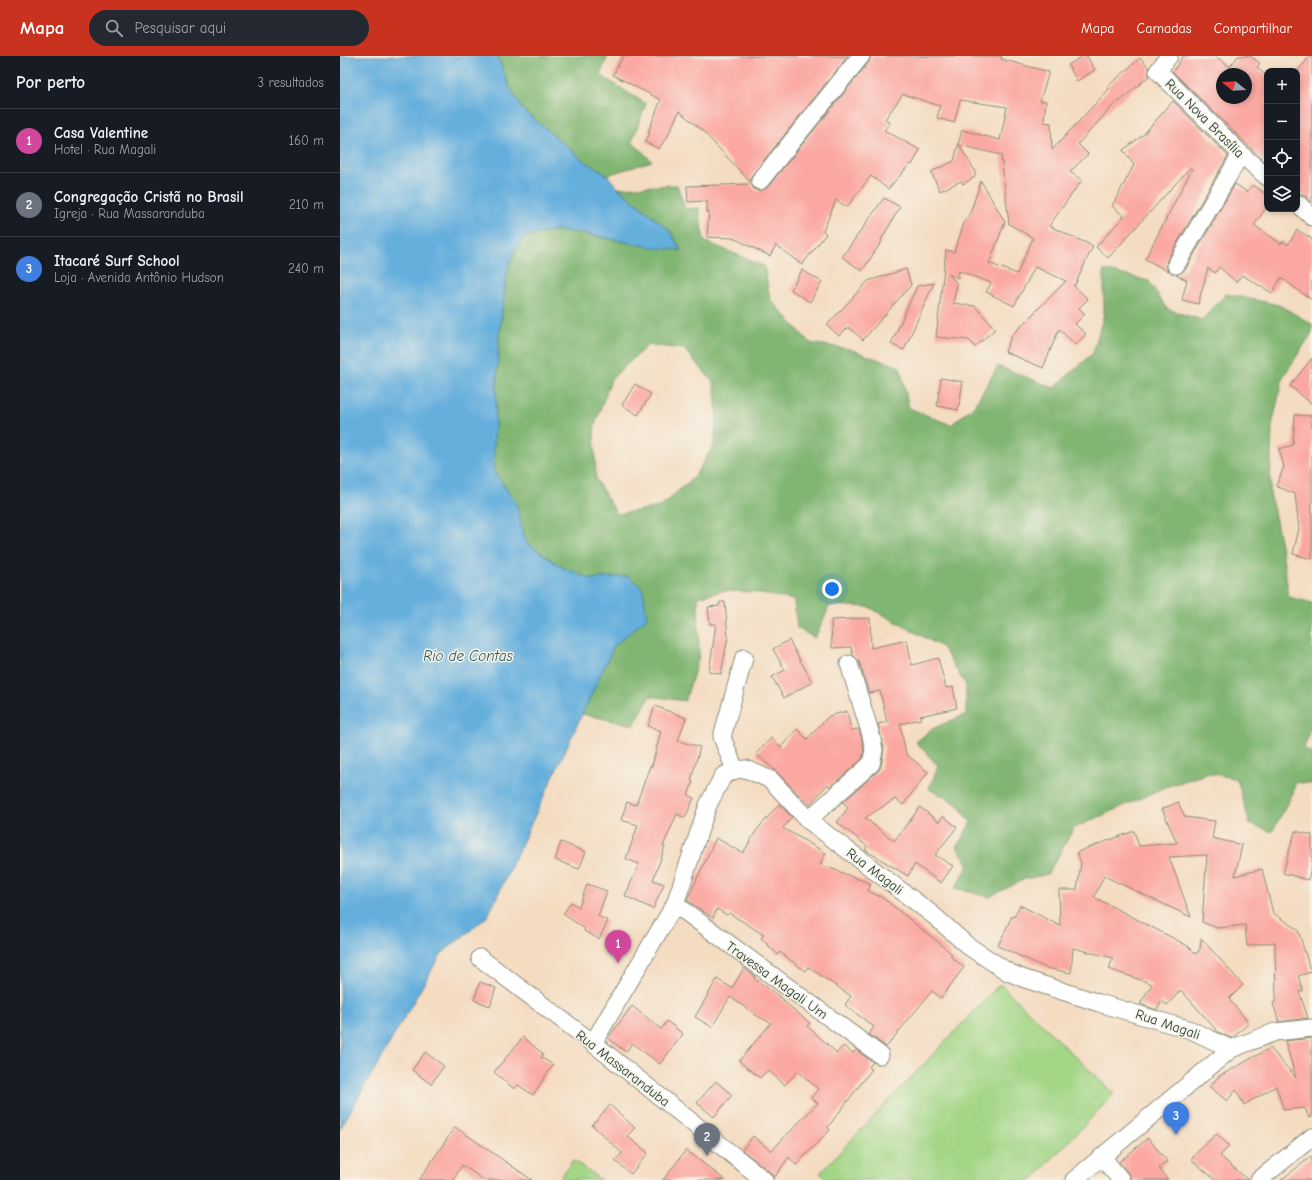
<!DOCTYPE html>
<html lang="pt">
<head>
<meta charset="utf-8">
<style>
	body { margin:0; font-family:"Comic Neue",sans-serif; background:#242831; color:#f1f3f6 }
	.controls { position:absolute; right:12px; top:12px; display:grid; overflow:hidden; border-radius:8px; box-shadow:0 2px 6px #0003 }
	.controls button { width:36px; height:36px; display:grid; place-items:center; padding:0; border:0; border-bottom:1px solid #363941; background:#171b24; color:#f1f3f6; font:20px sans-serif }
	.compass { position:absolute; left:876px; top:12px; width:36px; height:36px; border-radius:50%; background:#171b24; box-shadow:0 2px 6px #0003; rotate:288deg }
	.you { position:absolute; left:492px; top:533px; width:14px; height:14px; margin:-10px; border:3px solid #fff; border-radius:50%; background:#1a73e8; box-shadow:0 0 0 6px #1a73e833 }
	.badge { display:grid; place-items:center; width:26px; height:26px; border-radius:50%; background:#c8321e; color:#fff; font-size:13px; font-weight:700 }
	.pin { position:absolute; translate:-50% -33px; filter:drop-shadow(0 1px 2px #0008) }
	.pin::after { content:''; position:absolute; top:21px; width:14px; height:12px; background:inherit; clip-path:polygon(0 0,100% 0,50% 100%) }
	.list { margin:0; padding:0; list-style:none }
	h2 { display:flex; justify-content:space-between; align-items:center; height:52px; margin:0; padding:0 16px; font-size:17px }
	h2 small { font-size:13px; font-weight:400; color:#9ea1a6 }
	.list li { display:grid; grid-template-columns:26px 1fr auto; gap:12px; align-items:center; box-sizing:border-box; height:64px; padding:0 16px; border-top:1px solid #363941 }
	.list b { display:block; font-size:15px; white-space:nowrap }
	.list p { margin:0; font-size:13px; white-space:nowrap; color:#9ea1a6 }
	.list em { font-size:13px; font-style:normal; color:#9ea1a6 }
	.icon { flex:none; width:22px; height:22px; fill:none; stroke:currentColor; stroke-width:2; stroke-linecap:round; stroke-linejoin:round }
	.map { position:relative; flex:none; width:972px; height:1124px; overflow:hidden }
	header { display:flex; align-items:center; gap:24px; box-sizing:border-box; height:56px; padding:0 20px; background:#c8321e; color:#fff }
	header strong { font-size:19px }
	nav { display:flex; gap:22px; margin-inline-start:auto; font-size:14px }
	.search { width:280px; height:36px; background:#242831; display:flex; align-items:center; gap:10px; box-sizing:border-box; padding:0 14px; border-radius:22px; color:#9ea1a6; font-size:15px }
	main { display:flex }
	aside { flex:1; background:#171b24 }
	.map>svg:first-child { display:block }
	.green { fill:#a2d585; stroke:#60895c }
	.forest { fill:#81b672; stroke:#507a53; fill-rule:evenodd }
	.water { fill:#65afdd; stroke:#427688 }
	.building { fill:#fba8a2; fill-rule:evenodd }
	.lines { fill:none; stroke-linecap:round; stroke-linejoin:round }
	.minor-casing { stroke:#8a8c7a; stroke-width:19 }
	.minor { stroke:#fff; stroke-width:17 }
	.labels { text-anchor:middle; stroke-width:3; stroke-linejoin:round; paint-order:stroke }
	.street-label { font-size:14px; fill:#1f3d34; stroke:#f7f3e8 }
	.water-label { font-size:15px; font-style:italic; fill:#305a5e; stroke:#f7f3e8 }
</style>
</head>
<body>
<header>
<strong>Mapa</strong>
<div class="search"><svg class="icon" aria-label="search" viewBox="0 0 24 24"><circle cx="10" cy="10" r="6"/><path d="M15 15l6 6"/></svg>Pesquisar aqui</div>
<nav><a>Mapa</a><a>Camadas</a><a>Compartilhar</a></nav>
</header>
<main>
<aside>
<h2>Por perto<small>3 resultados</small></h2>
<ul class="list">
<li><span class="badge" style="background:#d1479c">1</span><div><b>Casa Valentine</b><p>Hotel · Rua Magali</p></div><em>160 m</em></li>
<li><span class="badge" style="background:#6b7280">2</span><div><b>Congregação Cristã no Brasil</b><p>Igreja · Rua Massaranduba</p></div><em>210 m</em></li>
<li><span class="badge" style="background:#3f7fe0">3</span><div><b>Itacaré Surf School</b><p>Loja · Avenida Antônio Hudson</p></div><em>240 m</em></li>
</ul>
</aside>
<div class="map">
<svg width="972" height="1124" viewBox="0 0 972 1124">
	<rect width="100%" height="100%" fill="#f7f3e8"/>
	<filter id="ink" filterUnits="userSpaceOnUse"><feTurbulence type="fractalNoise" baseFrequency=".025" numOctaves="2"/><feDisplacementMap in="SourceGraphic" scale="8" xChannelSelector="R" yChannelSelector="G"/><feConvolveMatrix kernelMatrix="1 2 1 2 8 2 1 2 1" color-interpolation-filters="sRGB"/></filter>
	<filter id="wash" filterUnits="userSpaceOnUse"><feTurbulence type="fractalNoise" baseFrequency=".012" numOctaves="4" result="noise"/><feDisplacementMap in="SourceGraphic" scale="16" xChannelSelector="R" yChannelSelector="G"/><feGaussianBlur stdDeviation="0.9" result="paint"/><feColorMatrix in="noise" values="0 0 0 0 0 0 0 0 0 0 0 0 0 0 0 0 0 1.4 0 .05"/><feComposite in="paint" operator="in"/></filter>
	<g filter="url(#wash)">
		<rect width="100%" height="100%" fill="#f4dcc1"/>
		<g class="green">
			<polygon points="660,928 774,1038 692,1124 487,1124 480,1117"/>
			<polygon points="233,1104 261,1124 219,1124"/>
		</g>
		<g class="forest">
			<polygon points="157,0 268,0 260,19 306,48 292,86 312,105 267,119 243,104 182,53 170,32"/>
			<path d="M 337,129 L 345,153 L 359,152 L 364,185 L 424,210 L 430,243 L 470,287 L 509,293 L 560,311 L 569,352 L 611,369 L 635,349 L 658,310 L 714,332 L 753,297 L 764,258 L 764,214 L 809,225 L 827,253 L 862,264 L 886,238 L 939,249 L 972,268 L 972,277 L 943,321 L 932,370 L 930,437 L 942,494 L 949,541 L 972,547 L 972,666 L 964,693 L 972,696 L 972,728 L 955,726 L 953,737 L 932,776 L 910,768 L 897,723 L 870,717 L 828,730 L 734,772 L 708,818 L 685,823 L 649,841 L 615,832 L 629,809 L 617,791 L 631,766 L 617,748 L 589,733 L 598,710 L 576,686 L 592,673 L 626,658 L 626,629 L 602,591 L 529,551 L 490,549 L 475,582 L 457,572 L 454,544 L 414,536 L 383,535 L 358,541 L 359,601 L 345,645 L 310,640 L 294,669 L 242,658 L 274,590 L 307,562 L 288,520 L 250,523 L 220,510 L 186,486 L 176,447 L 153,414 L 159,280 L 165,232 L 168,212 L 176,193 L 181,185 L 188,180 L 215,174 L 240,177 L 317,192 L 341,194 L 329,174 L 278,132 ZM 308,289 L 344,293 L 374,327 L 377,355 L 374,389 L 354,421 L 320,451 L 277,458 L 256,424 L 254,372 L 271,323 Z"/>
		</g>
		<polygon class="water" points="0,0 157,0 170,32 182,53 243,104 267,119 278,132 329,174 341,194 316,192 240,177 215,174 188,180 181,185 176,193 168,212 165,232 159,280 153,414 176,447 186,486 220,510 250,523 288,520 303,533 307,562 274,590 148,860 101,898 0,1073"/>
		<g id="blocks">
			<g class="building">
				<polygon points="283,0 508,0 412,119 410,126 363,75 339,55 326,84 325,83 319,93 305,86 310,77 308,76 321,44 273,19"/>
				<polygon points="531,0 662,0 661,3 709,16 700,45 706,45 704,66 711,67 712,94 769,33 767,31 800,2 809,12 809,20 779,46 778,44 738,88 748,98 730,116 742,124 709,170 753,190 735,229 733,229 748,243 739,252 745,258 735,268 746,278 736,289 719,273 703,312 665,296 672,279 726,225 695,211 674,250 646,236 651,227 619,215 618,222 609,218 617,228 613,247 635,250 655,273 635,291 629,284 596,281 606,194 614,196 626,162 628,163 641,125 665,166 649,207 677,218 693,182 669,168 661,99 619,89 635,115 635,121 623,128 621,125 600,135 591,116 614,105 622,74 660,84 667,51 620,44 614,67 597,62 600,50 563,38 545,63 550,67 544,74 580,94 572,109 570,108 548,133 531,120 507,151 496,144 483,175 486,178 462,209 436,189 430,200 393,182 367,181 369,156 367,156 367,145 348,146 347,130 411,128 414,133 419,135 427,132 529,6"/>
				<polygon points="743,0 747,0 755,14 737,25 728,9"/>
				<path d="M 843,0 L 875,0 L 890,11 L 898,0 L 910,0 L 920,7 L 917,11 L 927,21 L 927,108 L 833,16 ZM 882,18 L 906,18 L 906,42 L 882,42 Z"/>
				<polygon points="970,0 972,0 972,147 964,139 957,137 957,16"/>
				<polygon points="833,45 888,100 827,204 826,209 828,215 805,203 852,113 850,112 768,202 756,191 784,160 772,150 794,109 783,94 802,80"/>
				<polygon points="895,128 907,136 913,129 927,139 927,151 914,169 941,188 943,185 948,189 957,174 972,183 972,244 941,222 932,237 902,219 896,226 879,211 875,217 868,212 858,248 842,244 847,224 836,219 845,214"/>
				<polygon points="544,142 560,151 541,184 542,185 522,215 502,201"/>
				<polygon points="566,213 571,229 523,284 508,271 499,280 487,269 528,225"/>
				<polygon points="462,214 482,226 470,246 451,234"/>
				<polygon points="594,227 564,294 551,288 577,230"/>
				<polygon points="972,302 972,348 950,330"/>
				<polygon points="601,322 623,326 618,354 597,350"/>
				<polygon points="295,328 311,338 298,359 282,349"/>
				<polygon points="955,359 972,360 972,503 953,498 959,473 955,438 936,430 944,411 939,393 953,389"/>
				<polygon points="380,546 385,546 388,581 381,618 369,616 376,568 370,568 368,551 379,550"/>
				<polygon points="530,562 531,592 567,584 572,609 598,602 606,632 613,631 617,652 580,660 581,663 560,668 566,698 588,716 563,749 555,743 525,762 554,785 580,751 599,766 603,760 617,771 595,799 613,810 601,827 575,808 568,820 525,794 527,790 497,766 508,752 503,746 538,715 541,711 544,692 538,668 547,666 540,635 529,637 519,605 513,599 511,591 492,592 491,564"/>
				<polygon points="449,584 472,626 444,642 432,621 445,614 433,593"/>
				<polygon points="315,650 346,662 338,685 360,691 351,725 353,726 348,739 354,742 345,762 337,758 323,790 325,791 313,824 324,828 313,853 285,840 299,808 286,803 298,769 281,764 287,746 296,749 310,710 312,710 321,675 308,670"/>
				<polygon points="507,655 511,674 519,673 521,681 524,694 522,703 490,731 488,728 469,749 438,717 416,698 431,682 441,691 457,673 467,683 489,660"/>
				<polygon points="838,746 845,761 875,765 872,782 902,789 895,820 922,813 933,857 958,874 971,916 958,920 963,935 959,936 968,962 939,966 933,947 936,945 935,886 907,890 905,869 877,872 862,866 867,799 829,801 851,861 764,820 754,841 848,890 856,898 860,893 861,882 903,929 889,943 909,967 893,981 891,982 878,976 841,934 827,949 822,945 817,954 800,948 812,928 769,913 773,902 733,892 731,917 706,912 658,890 672,860 674,861 680,849 720,870 719,834 737,834 741,807 737,796 794,775 799,790 837,787 822,753"/>
				<polygon points="439,748 452,761 443,772 486,797 480,808 531,828 528,835 543,842 598,886 612,898 610,900 624,911 601,942 592,935 546,991 529,978 534,971 505,949 511,940 468,911 465,915 440,896 438,899 421,882 424,879 389,857 387,859 377,853 373,862 347,844 376,782 403,797 416,775"/>
				<polygon points="955,775 972,779 972,808 968,824 943,817"/>
				<polygon points="221,786 246,796 239,813 215,804"/>
				<polygon points="247,828 267,835 258,860 268,865 259,883 244,875 245,873 223,858 231,846 239,851"/>
				<polygon points="404,912 415,920 414,922 444,944 443,945 470,967 467,970 497,997 503,990 513,997 516,994 533,1006 529,1011 532,1013 488,1071 490,1074 456,1109 449,1101 434,1122 430,1116 402,1094 413,1080 431,1095 478,1047 471,1042 478,1033 458,1015 445,1029 428,1014 420,1022 399,1005 431,967 419,961 390,941 372,971 355,961 377,923 392,932"/>
				<polygon points="140,926 156,932 150,950 134,944"/>
				<polygon points="292,950 321,973 327,965 343,978 320,1008 292,987 286,996 268,982"/>
				<polygon points="183,981 203,998 201,1001 213,1009 193,1039 178,1029 174,1033 154,1016"/>
				<polygon points="972,982 972,1061 969,1062 965,1052 944,1054 936,1030 904,1049 896,1034 887,1045 870,1031 878,1021 930,992 956,1022 945,985"/>
				<polygon points="85,996 104,1010 91,1028 72,1014"/>
				<polygon points="376,1025 392,1039 374,1061 357,1047"/>
				<polygon points="270,1049 295,1072 287,1080 308,1097 291,1118 275,1105 282,1097 252,1069"/>
				<polygon points="115,1071 124,1077 192,1124 144,1124 122,1109 113,1124 79,1124"/>
				<polygon points="877,1078 889,1090 880,1100 908,1124 875,1124 851,1103 864,1089"/>
				<polygon points="808,1082 827,1105 819,1112 828,1124 791,1124 789,1118 779,1106"/>
				<polygon points="346,1094 385,1124 323,1124"/>
				<polygon points="972,1100 972,1124 941,1124"/>
			</g>
		</g>
	</g>
	<g filter="url(#ink)">
		<use href="#blocks" fill-opacity="0" stroke="#8a8c7a" stroke-width="1"/>
		<g class="lines">
			<defs>
				<g id="minor">
					<polyline points="829,0 818,15 901,98 927,121"/>
					<polyline points="420,125 521,0"/>
					<polyline points="957,147 972,161"/>
					<polyline points="836,209 901,98"/>
					<polyline points="395,714 382,681 404,602"/>
					<polyline points="468,764 531,708 534,694 531,679 509,608"/>
					<polyline points="335,848 540,999"/>
					<polyline points="140,902 253,987 424,1124"/>
					<polyline points="253,987 335,848 368,749 383,720 395,714 406,713 431,724 468,764 593,859 628,890 668,916 685,923 759,947 851,974 891,993 935,976 972,972"/>
					<polyline points="762,1101 781,1124"/>
					<polyline points="734,1124 891,993"/>
					<polyline points="919,1124 972,1081"/>
				</g>
			</defs>
			<use href="#minor" class="minor-casing"/>
			<use href="#minor" class="minor"/>
		</g>
	</g>
	<g class="labels">
		<g class="street-label">
			<text transform="translate(865 62) rotate(45)" y="5">Rua Nova Brasília</text>
			<text transform="translate(535 815) rotate(37)" y="5">Rua Magali</text>
			<text transform="translate(437 924) rotate(36)" y="5">Travessa Magali Um</text>
			<text transform="translate(828 968) rotate(19)" y="5">Rua Magali</text>
			<text transform="translate(283 1012) rotate(38)" y="5">Rua Massaranduba</text>
		</g>
		<g class="water-label">
			<text x="128" y="605">Rio de Contas</text>
		</g>
	</g>
</svg>
<div class="controls">
<button>+</button>
<button>−</button>
<button><svg class="icon" aria-label="locate" viewBox="0 0 24 24"><circle cx="12" cy="12" r="6"/><path d="M12 2v4M12 18v4M2 12h4M18 12h4"/></svg></button>
<button><svg class="icon" aria-label="layers" viewBox="0 0 24 24"><path d="M12 4l9 5-9 5-9-5zM3 14l9 5 9-5"/></svg></button>
</div>
<svg class="compass" viewBox="-18 -18 36 36"><path d="M0-13l5 13h-10z" fill="#e53935"/><path d="M0 13l5-13h-10z" fill="#9ea1a6"/></svg>
<div class="you"></div>
<div class="pin badge" style="left:278px;top:907px;background:#d1479c">1</div>
<div class="pin badge" style="left:367px;top:1100px;background:#6b7280">2</div>
<div class="pin badge" style="left:836px;top:1079px;background:#3f7fe0">3</div>
</div>
</main>
</body>
</html>
